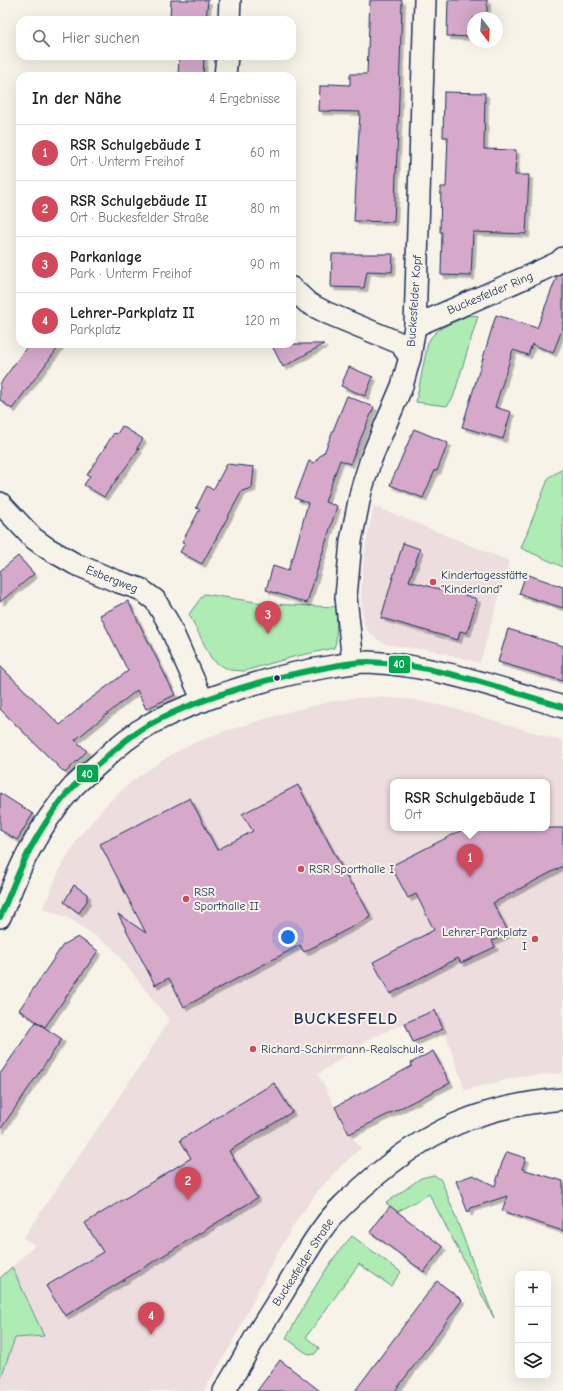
<!DOCTYPE html>
<html lang="de">
<head>
<meta charset="utf-8">
<style>
	body { margin:0; font-family:"Comic Neue",sans-serif; background:#f6f6f6; color:#222 }
	.controls { position:absolute; right:12px; bottom:12px; display:grid; overflow:hidden; border-radius:8px; box-shadow:0 4px 16px #0002 }
	.controls button { width:36px; height:36px; display:grid; place-items:center; padding:0; border:0; border-bottom:1px solid #e0e0e0; background:#fff; color:#222; font:20px sans-serif }
	.compass { position:absolute; left:467px; top:12px; width:36px; height:36px; border-radius:50%; background:#fff; box-shadow:0 4px 16px #0002; rotate:163deg }
	.you { position:absolute; left:288px; top:937px; width:14px; height:14px; margin:-10px; border:3px solid #fff; border-radius:50%; background:#1a73e8; box-shadow:0 0 0 6px #1a73e833 }
	.badge { display:grid; place-items:center; width:26px; height:26px; border-radius:50%; background:#d1495b; color:#fff; font-size:13px; font-weight:700 }
	.pin { position:absolute; translate:-50% -33px; filter:drop-shadow(0 1px 2px #0008) }
	.pin::after { content:''; position:absolute; top:21px; width:14px; height:12px; background:inherit; clip-path:polygon(0 0,100% 0,50% 100%) }
	.popup { position:absolute; left:390px; top:779px; width:160px; height:52px; box-sizing:border-box; display:grid; place-content:center; border-radius:8px; background:#fff; filter:drop-shadow(0 1px 3px #0005); font-size:13px; white-space:nowrap; color:#767676 }
	.popup b { font-size:15px; color:#222 }
	.popup::after { content:''; position:absolute; left:50%; top:100%; margin-left:-8px; border:8px solid transparent; border-top-color:#fff }
	.list { margin:0; padding:0; list-style:none }
	h2 { display:flex; justify-content:space-between; align-items:center; height:52px; margin:0; padding:0 16px; font-size:17px }
	h2 small { font-size:13px; font-weight:400; color:#767676 }
	.list li { display:grid; grid-template-columns:26px 1fr auto; gap:12px; align-items:center; box-sizing:border-box; height:56px; padding:0 16px; border-top:1px solid #e0e0e0 }
	.list b { display:block; font-size:15px; white-space:nowrap }
	.list p { margin:0; font-size:13px; white-space:nowrap; color:#767676 }
	.list em { font-size:13px; font-style:normal; color:#767676 }
	.icon { flex:none; width:22px; height:22px; fill:none; stroke:currentColor; stroke-width:2; stroke-linecap:round; stroke-linejoin:round }
	.map { position:relative; flex:none; width:563px; height:1391px; overflow:hidden }
	.search { position:absolute; background:#fff; box-shadow:0 4px 16px #0002; left:16px; top:16px; width:280px; height:44px; display:flex; align-items:center; gap:10px; box-sizing:border-box; padding:0 14px; border-radius:12px; color:#767676; font-size:15px }
	.panel { position:absolute; background:#fff; box-shadow:0 4px 16px #0002; left:16px; top:72px; width:280px; height:276px; border-radius:12px }
	.map>svg:first-child { display:block }
	.built { fill:#eddddf; fill-rule:evenodd }
	.green { fill:#afecb3; stroke:#658e88 }
	.building { fill:#d6a9cb; stroke:#1b2f5e; filter:url(#shadow) }
	.lines { fill:none; stroke-linecap:round; stroke-linejoin:round }
	.minor-casing { stroke:#1b2f5e; stroke-width:24 }
	.minor { stroke:#f7f3e8; stroke-width:21 }
	.bus-1-casing { stroke:#f7f3e8; stroke-width:9 }
	.bus-1 { stroke:#00a651; stroke-width:6 }
	.poi-dot { fill:#d1495b; stroke:#f7f3e8; stroke-width:1.5 }
	.bus-dot { fill:#1b2f5e; stroke:#f7f3e8; stroke-width:1.5 }
	.labels { text-anchor:middle; stroke-width:4; stroke-linejoin:round; paint-order:stroke }
	.street-label { font-size:12px; fill:#1b2f5e; stroke:#f7f3e8 }
	.poi-label { font-size:12px; fill:#1b2f5e; stroke:#f7f3e8; text-anchor:start }
	.district-label { font-size:16px; font-weight:bold; letter-spacing:1px; fill:#1b2f5e; stroke:#f7f3e8 }
	.line-badge { stroke:#f7f3e8; stroke-width:1.5 }
	.badge-label { font-size:11px; text-anchor:middle; font-weight:bold; fill:#fff }
</style>
</head>
<body>
<div class="map">
<svg width="563" height="1391" viewBox="0 0 563 1391">
	<defs>
		<filter id="shadow"><feDropShadow dx="3.5" dy="3.5" stdDeviation="0" flood-color="#0004"/></filter>
	</defs>
	<rect width="100%" height="100%" fill="#f7f3e8"/>
	<filter id="ink" filterUnits="userSpaceOnUse"><feTurbulence type="fractalNoise" baseFrequency=".025" numOctaves="2"/><feDisplacementMap in="SourceGraphic" scale="8" xChannelSelector="R" yChannelSelector="G"/><feConvolveMatrix kernelMatrix="1 2 1 2 8 2 1 2 1" color-interpolation-filters="sRGB"/></filter>
	<g filter="url(#ink)">
		<g class="built">
			<polygon points="374,506 509,561 480,663 431,650 388,645 378,640 368,631 364,623 361,599 363,564 368,533"/>
			<path d="M 379,697 L 414,700 L 448,707 L 563,741 L 563,1073 L 518,1077 L 465,1090 L 437,1009 L 371,1038 L 318,1074 L 349,1134 L 361,1148 L 341,1166 L 318,1191 L 293,1226 L 271,1265 L 231,1345 L 204,1391 L 0,1391 L 0,1380 L 15,1338 L 44,1336 L 12,1267 L 35,1245 L 23,1238 L 144,1060 L 169,1020 L 112,947 L 70,919 L 43,908 L 62,865 L 79,837 L 106,805 L 133,780 L 172,754 L 196,742 L 225,731 L 295,710 L 333,701 L 357,698 ZM 393,782 L 547,782 L 547,828 L 393,828 Z"/>
		</g>
		<g class="green">
			<path d="M 469,315 L 478,316 L 453,398 L 447,406 L 416,402 L 428,342 C 438,325 453,324 469,315 Z"/>
			<polygon points="563,469 563,567 521,548 549,477"/>
			<polygon points="204,594 269,604 337,607 336,642 334,648 293,657 244,671 230,670 218,664 211,658 189,614"/>
			<polygon points="434,1175 440,1179 443,1184 494,1318 429,1194 397,1212 386,1203 421,1178"/>
			<path d="M 352,1236 L 401,1272 L 391,1286 L 359,1264 L 306,1337 L 319,1348 L 315,1354 L 310,1355 L 302,1350 L 286,1338 C 306,1304 324,1266 352,1236 Z"/>
			<polygon points="12,1267 44,1336 15,1338 0,1380 0,1278"/>
		</g>
		<g class="building">
			<polygon points="171,0 208,0 206,20 182,20 182,18 170,17"/>
			<polygon points="370,0 402,0 398,129 394,222 354,221 360,112 319,111 320,86 329,86 329,84 350,85 350,74 367,74"/>
			<polygon points="448,0 487,0 487,18 473,18 473,37 447,36"/>
			<polygon points="179,56 204,56 203,76 178,76"/>
			<polygon points="444,92 485,93 484,149 516,150 515,175 529,175 526,234 473,232 471,276 441,275 442,232 440,232 441,187 446,187 448,137 443,137"/>
			<polygon points="332,254 393,254 392,272 367,271 364,288 331,287"/>
			<polygon points="563,273 563,327 553,353 532,344 528,355 513,350 495,407 511,412 503,439 462,427 496,315 537,328 557,276"/>
			<polygon points="29,344 61,344 12,409 0,400 0,384"/>
			<polygon points="271,344 324,344 283,367"/>
			<polygon points="349,367 373,377 365,396 341,386"/>
			<polygon points="347,396 374,407 350,464 340,460 331,485 325,502 337,506 307,603 266,590 273,566 288,571 292,558 293,558 308,503 295,498 309,461 314,463 323,452 324,453"/>
			<polygon points="122,426 143,439 137,448 139,449 104,497 84,485 90,476 87,475 114,433 117,434"/>
			<polygon points="414,429 448,443 437,471 435,470 423,498 390,485"/>
			<polygon points="227,464 254,467 252,488 242,491 202,564 180,552 185,543 182,542 200,509 196,508 207,486 213,490"/>
			<polygon points="403,543 420,549 409,581 450,592 450,590 477,599 467,633 460,631 458,640 381,618"/>
			<polygon points="18,556 34,574 0,602 0,571"/>
			<polygon points="526,574 563,587 563,608 519,594"/>
			<polygon points="128,601 175,695 146,709 137,690 75,740 87,751 65,773 0,709 0,666 60,725 86,702 128,671 100,615"/>
			<polygon points="508,629 563,646 563,681 498,662"/>
			<polygon points="298,785 351,885 353,884 371,917 304,952 300,945 184,1007 169,978 155,985 118,914 146,933 100,844 190,798 217,850 253,831 242,814"/>
			<polygon points="0,793 33,814 17,840 0,830"/>
			<polygon points="466,828 563,828 563,866 493,903 509,933 492,941 495,947 461,963 458,958 390,994 373,962 434,930 416,894 408,898 391,866"/>
			<polygon points="74,885 87,894 87,901 79,913 64,902"/>
			<polygon points="78,937 98,951 45,1027 19,1010 63,945"/>
			<polygon points="435,1010 443,1029 413,1042 405,1023"/>
			<polygon points="36,1022 62,1039 0,1130 0,1074"/>
			<polygon points="433,1051 450,1083 349,1134 335,1107 412,1066 411,1063"/>
			<polygon points="274,1083 292,1112 229,1151 257,1198 65,1316 46,1286 103,1252 85,1223 191,1158 180,1140"/>
			<polygon points="507,1152 526,1158 522,1169 563,1181 563,1231 502,1211 507,1196 471,1208 468,1213 456,1181 473,1175 495,1186 502,1163"/>
			<polygon points="390,1206 443,1247 424,1272 370,1232"/>
			<polygon points="437,1281 462,1300 428,1347 395,1391 355,1391"/>
			<polygon points="280,1360 320,1391 257,1391"/>
		</g>
		<g class="lines">
			<defs>
				<g id="minor">
					<polyline points="229,20 230,0"/>
					<polyline points="225,76 227,56"/>
					<polyline points="292,288 308,303 327,313 402,344 404,349 410,357"/>
					<polyline points="415,326 540,271 559,262 563,258"/>
					<polyline points="0,503 33,538 47,548 75,564 116,581 140,589 155,600 168,622 203,701"/>
					<polyline points="353,663 346,597 351,541 361,491 371,459 402,386 410,357 415,326 425,0"/>
					<path d="M 0,917 C 10,895 17,872 29,851 C 41,828 56,806 73,787 C 82,778 92,770 101,762 C 116,747 134,733 152,723 C 184,706 220,694 254,684 C 280,676 307,670 334,666 C 345,664 356,662 368,662 C 435,665 499,688 563,707"/>
					<path d="M 224,1391 C 238,1370 249,1347 262,1326 C 272,1310 282,1295 291,1279 C 301,1262 311,1244 323,1228 C 334,1212 350,1198 365,1185 C 426,1130 481,1106 563,1099"/>
				</g>
			</defs>
			<use href="#minor" class="minor-casing"/>
			<use href="#minor" class="minor"/>
			<defs>
				<path id="bus-1" d="M 0,917 C 11,892 20,866 34,842 C 45,823 58,803 73,787 C 82,778 92,770 101,762 C 117,747 133,733 152,723 C 183,706 217,695 251,685 C 278,677 306,671 334,666 C 345,664 356,662 368,662 C 434,664 500,688 563,707"/>
			</defs>
			<use href="#bus-1" class="bus-1-casing"/>
			<use href="#bus-1" class="bus-1"/>
		</g>
	</g>
	<g class="poi-dot">
		<circle cx="433" cy="582" r="4"/>
		<circle cx="301" cy="869" r="4"/>
		<circle cx="186" cy="899" r="4"/>
		<circle cx="535" cy="939" r="4"/>
		<circle cx="253" cy="1049" r="4"/>
	</g>
	<circle class="bus-dot" cx="277" cy="678" r="3.5"/>
	<g class="labels">
		<g class="street-label">
			<text transform="translate(490 293) rotate(-23)" y="4">Buckesfelder Ring</text>
			<text transform="translate(414 301) rotate(-86)" y="4">Buckesfelder Kopf</text>
			<text transform="translate(112 579) rotate(22)" y="4">Esbergweg</text>
			<text transform="translate(303 1262) rotate(-57)" y="4">Buckesfelder Straße</text>
		</g>
		<g class="poi-label">
			<text x="441" y="579">Kindertagesstätte<tspan x="441" dy="14">"Kinderland"</tspan></text>
			<text x="309" y="873">RSR Sporthalle I</text>
			<text x="194" y="896">RSR<tspan x="194" dy="14">Sporthalle II</tspan></text>
			<text x="527" y="936" text-anchor="end">Lehrer-Parkplatz<tspan x="527" dy="14">I</tspan></text>
			<text x="261" y="1053">Richard-Schirrmann-Realschule</text>
		</g>
		<g class="district-label">
			<text x="346" y="1024">BUCKESFELD</text>
		</g>
	</g>
	<g class="line-badge">
		<rect x="388" y="655" width="23" height="19" rx="4" fill="#00a651"/>
		<rect x="76" y="764" width="23" height="19" rx="4" fill="#00a651"/>
	</g>
	<g class="badge-label">
		<text x="399" y="668">40</text>
		<text x="87" y="778">40</text>
	</g>
</svg>
<div class="controls">
<button>+</button>
<button>−</button>
<button><svg class="icon" aria-label="layers" viewBox="0 0 24 24"><path d="M12 4l9 5-9 5-9-5zM3 14l9 5 9-5"/></svg></button>
</div>
<svg class="compass" viewBox="-18 -18 36 36"><path d="M0-13l5 13h-10z" fill="#e53935"/><path d="M0 13l5-13h-10z" fill="#767676"/></svg>
<div class="you"></div>
<div class="pin badge" style="left:470px;top:877px">1</div>
<div class="popup"><b>RSR Schulgebäude I</b>Ort</div>
<div class="pin badge" style="left:188px;top:1200px">2</div>
<div class="pin badge" style="left:268px;top:634px">3</div>
<div class="pin badge" style="left:151px;top:1335px">4</div>
<div class="search"><svg class="icon" aria-label="search" viewBox="0 0 24 24"><circle cx="10" cy="10" r="6"/><path d="M15 15l6 6"/></svg>Hier suchen</div>
<section class="panel">
<h2>In der Nähe<small>4 Ergebnisse</small></h2>
<ul class="list">
<li><span class="badge">1</span><div><b>RSR Schulgebäude I</b><p>Ort · Unterm Freihof</p></div><em>60 m</em></li>
<li><span class="badge">2</span><div><b>RSR Schulgebäude II</b><p>Ort · Buckesfelder Straße</p></div><em>80 m</em></li>
<li><span class="badge">3</span><div><b>Parkanlage</b><p>Park · Unterm Freihof</p></div><em>90 m</em></li>
<li><span class="badge">4</span><div><b>Lehrer-Parkplatz II</b><p>Parkplatz</p></div><em>120 m</em></li>
</ul>
</section>
</div>
</body>
</html>
